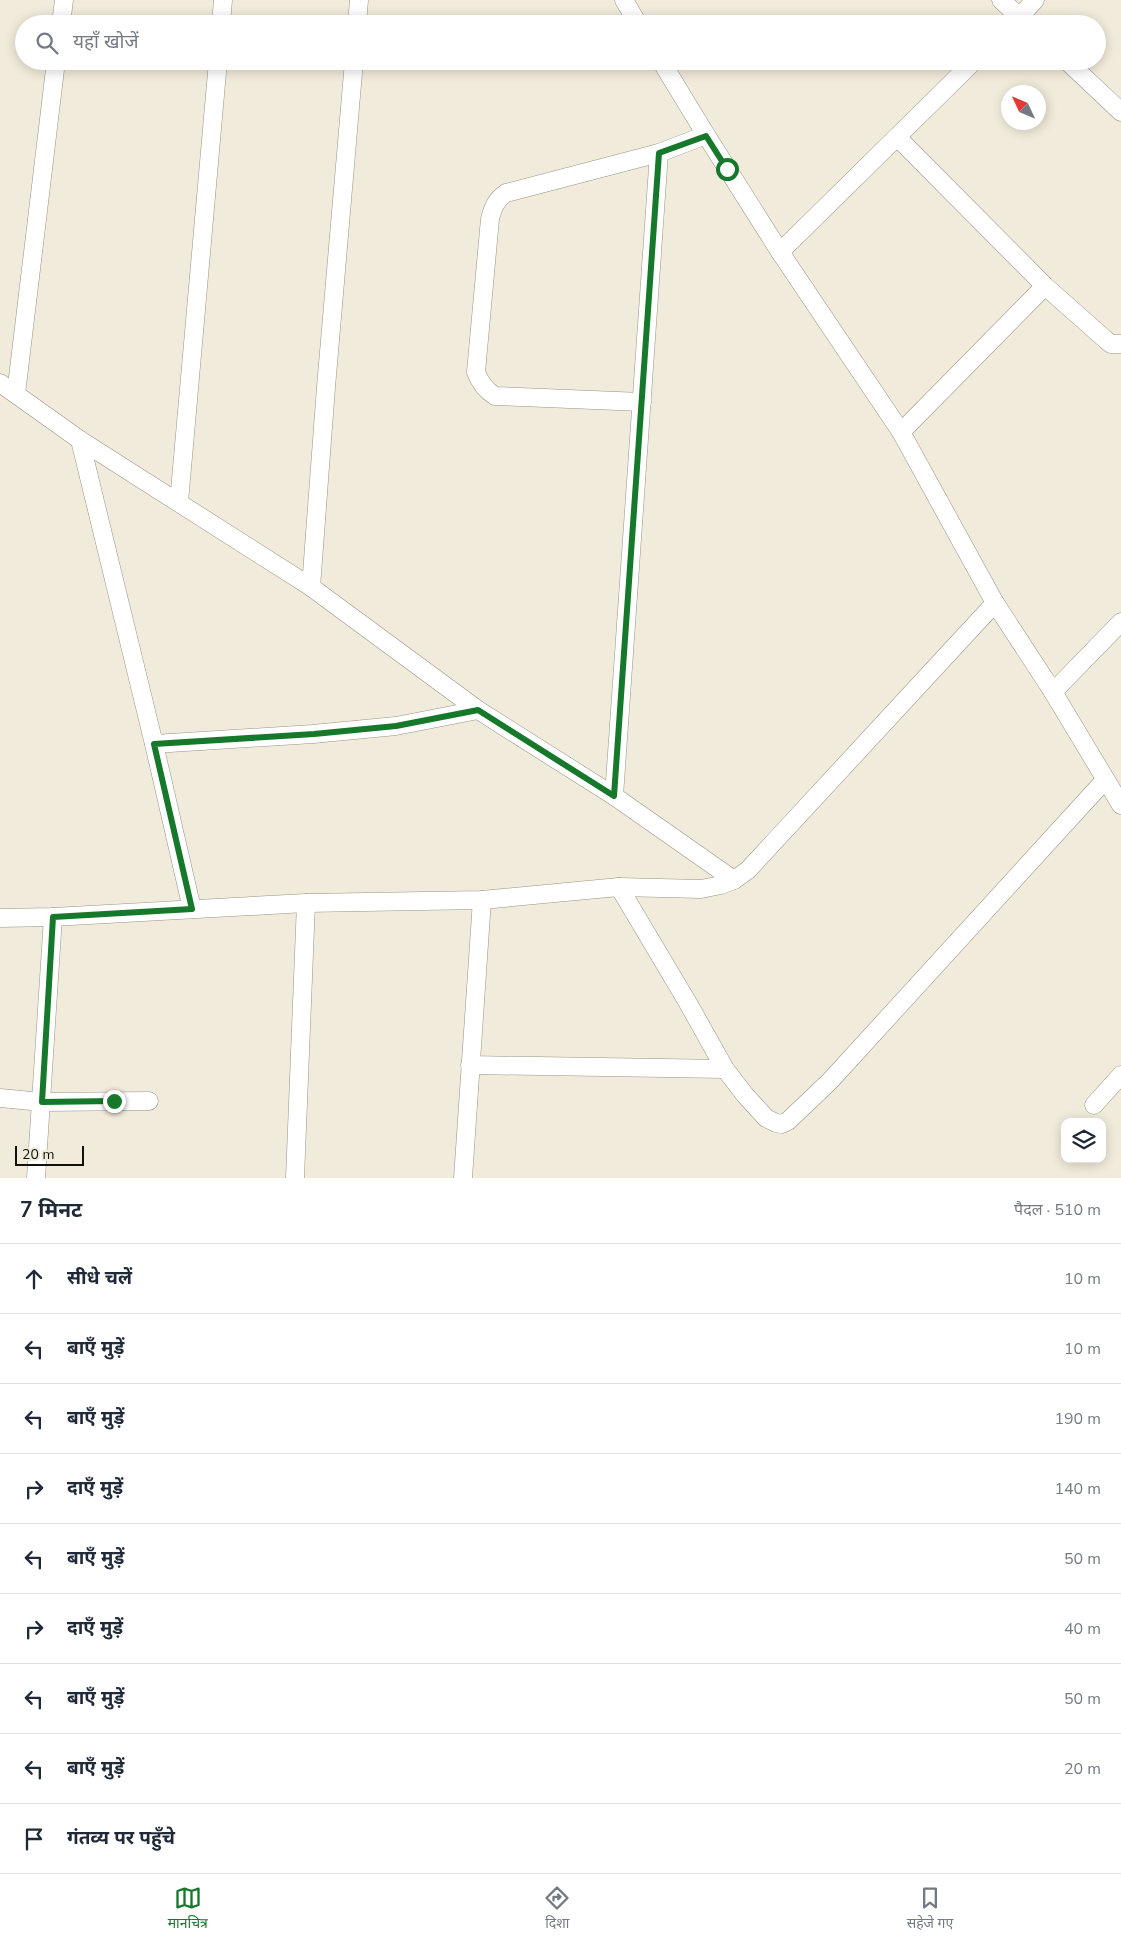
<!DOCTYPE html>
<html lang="hi">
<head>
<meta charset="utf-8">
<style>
	body { margin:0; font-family:"Nunito Sans","Noto Sans Devanagari",sans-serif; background:#f6f6f7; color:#1f2937 }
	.controls { position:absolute; right:15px; bottom:15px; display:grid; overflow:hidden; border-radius:10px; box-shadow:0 2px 12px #0003 }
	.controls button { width:45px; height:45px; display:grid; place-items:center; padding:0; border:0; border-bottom:1px solid #e0e1e3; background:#fff; color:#1f2937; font:25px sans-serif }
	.compass { position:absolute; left:1001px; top:85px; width:45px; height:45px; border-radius:50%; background:#fff; box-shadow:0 2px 12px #0003; rotate:314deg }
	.scale { position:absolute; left:15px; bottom:12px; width:69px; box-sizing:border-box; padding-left:5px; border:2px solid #12100b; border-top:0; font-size:14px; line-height:18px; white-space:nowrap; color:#12100b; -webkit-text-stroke:4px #f1ebdb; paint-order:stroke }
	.stop { position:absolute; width:15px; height:15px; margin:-11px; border:4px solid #15782a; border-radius:50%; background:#fff }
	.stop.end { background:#15782a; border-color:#fff; box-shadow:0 1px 5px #0008 }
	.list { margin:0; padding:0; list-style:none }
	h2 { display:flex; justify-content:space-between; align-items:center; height:65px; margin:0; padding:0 20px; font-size:21px }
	h2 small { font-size:16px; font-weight:400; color:#747a83 }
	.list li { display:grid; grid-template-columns:32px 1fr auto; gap:15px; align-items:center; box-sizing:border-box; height:70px; padding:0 20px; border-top:1px solid #e0e1e3 }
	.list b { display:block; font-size:19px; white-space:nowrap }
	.list em { font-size:16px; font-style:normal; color:#747a83 }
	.icon { flex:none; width:28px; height:28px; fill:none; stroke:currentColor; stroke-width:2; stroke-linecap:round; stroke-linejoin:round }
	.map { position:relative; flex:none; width:1121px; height:1178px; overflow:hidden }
	.search { position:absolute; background:#fff; box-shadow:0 2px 12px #0003; left:15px; right:15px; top:15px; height:55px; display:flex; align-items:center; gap:12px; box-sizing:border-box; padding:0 18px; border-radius:28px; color:#747a83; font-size:19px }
	.sheet { height:695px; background:#fff }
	nav { display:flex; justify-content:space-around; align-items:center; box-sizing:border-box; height:70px; border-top:1px solid #e0e1e3; background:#fff; font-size:14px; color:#747a83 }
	nav a { display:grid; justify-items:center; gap:2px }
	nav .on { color:#15782a }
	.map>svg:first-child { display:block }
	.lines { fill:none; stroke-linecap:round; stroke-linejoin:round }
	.street-casing { stroke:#989384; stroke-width:19 }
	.street { stroke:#fff; stroke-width:18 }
	.route { stroke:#15782a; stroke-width:6 }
</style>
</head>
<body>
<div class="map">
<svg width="1121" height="1178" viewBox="0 0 1121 1178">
	<rect width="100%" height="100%" fill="#f1ebdb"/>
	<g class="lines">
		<defs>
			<g id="street">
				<polyline points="624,0 638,24"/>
				<polyline points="1001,0 1027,24"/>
				<polyline points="61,24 64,0"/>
				<polyline points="221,24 223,0"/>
				<polyline points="357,24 359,0"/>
				<polyline points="1013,24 1035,0"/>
				<polyline points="661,61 706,135 780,252 901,432 995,603 1053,692 1121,805"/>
				<polyline points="1067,61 1121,112"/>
				<polyline points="897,137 1045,286 1106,340 1111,344 1121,344"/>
				<polyline points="780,252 974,61"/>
				<polyline points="0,383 80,440 311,587 478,710 614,796 734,880"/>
				<polyline points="16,394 56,61"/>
				<path d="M 642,402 L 495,396 C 485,390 480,383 476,372 L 490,219 C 493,207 496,200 506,193 L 659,153 L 706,135"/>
				<polyline points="901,432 1045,286"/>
				<polyline points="80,440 154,744 192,909"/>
				<polyline points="179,502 218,61"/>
				<polyline points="311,587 326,387 354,61"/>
				<polyline points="1053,692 1121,622"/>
				<polyline points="154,744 313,734 396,726 478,710"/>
				<polyline points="614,796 659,153"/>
				<polyline points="619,887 688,1003 725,1069 745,1095 766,1118 776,1123 782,1124 788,1121 830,1081 1105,780"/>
				<polyline points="0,918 53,917 306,903 482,900 619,887 701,889 721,885 734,880 748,870 995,603"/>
				<polyline points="470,1065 725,1069"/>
				<polyline points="0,1098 42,1102 149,1101"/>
				<polyline points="1094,1105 1121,1075"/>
				<polyline points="36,1178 53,917"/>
				<polyline points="295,1178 306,903"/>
				<polyline points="463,1178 482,900"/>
			</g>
		</defs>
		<use href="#street" class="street-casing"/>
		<use href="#street" class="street"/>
	</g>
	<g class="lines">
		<polyline class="route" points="114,1101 42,1102 53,917 192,909 154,744 314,734 396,726 478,710 614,796 659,153 706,136 727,169"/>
	</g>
</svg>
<div class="controls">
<button><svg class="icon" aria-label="layers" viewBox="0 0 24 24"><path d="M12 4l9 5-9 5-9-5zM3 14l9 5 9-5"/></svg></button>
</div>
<svg class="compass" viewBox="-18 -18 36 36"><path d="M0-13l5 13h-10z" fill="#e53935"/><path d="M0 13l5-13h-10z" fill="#747a83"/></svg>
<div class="scale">20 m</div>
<div class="stop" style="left:727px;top:169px"></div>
<div class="stop end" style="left:114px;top:1101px"></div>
<div class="search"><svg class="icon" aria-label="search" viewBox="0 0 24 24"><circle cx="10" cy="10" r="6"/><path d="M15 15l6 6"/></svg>यहाँ खोजें</div>
</div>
<section class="sheet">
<h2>7 मिनट<small>पैदल · 510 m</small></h2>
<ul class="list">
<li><svg class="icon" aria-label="ahead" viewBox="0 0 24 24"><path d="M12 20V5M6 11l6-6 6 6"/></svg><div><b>सीधे चलें</b></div><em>10 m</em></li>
<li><svg class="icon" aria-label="left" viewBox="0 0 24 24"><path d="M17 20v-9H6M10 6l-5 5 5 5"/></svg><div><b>बाएँ मुड़ें</b></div><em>10 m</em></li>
<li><svg class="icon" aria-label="left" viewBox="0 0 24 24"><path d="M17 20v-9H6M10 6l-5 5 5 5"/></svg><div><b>बाएँ मुड़ें</b></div><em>190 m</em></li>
<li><svg class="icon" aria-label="right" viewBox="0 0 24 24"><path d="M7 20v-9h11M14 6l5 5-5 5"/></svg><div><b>दाएँ मुड़ें</b></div><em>140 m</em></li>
<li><svg class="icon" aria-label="left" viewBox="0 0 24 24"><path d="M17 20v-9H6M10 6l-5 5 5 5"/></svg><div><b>बाएँ मुड़ें</b></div><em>50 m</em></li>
<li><svg class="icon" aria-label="right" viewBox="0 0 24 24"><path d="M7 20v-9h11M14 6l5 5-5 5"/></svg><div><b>दाएँ मुड़ें</b></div><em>40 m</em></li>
<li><svg class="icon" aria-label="left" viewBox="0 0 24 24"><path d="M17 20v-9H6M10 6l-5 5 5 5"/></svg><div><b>बाएँ मुड़ें</b></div><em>50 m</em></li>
<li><svg class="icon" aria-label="left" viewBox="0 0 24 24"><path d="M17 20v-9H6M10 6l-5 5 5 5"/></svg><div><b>बाएँ मुड़ें</b></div><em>20 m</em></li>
<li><svg class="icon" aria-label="arrive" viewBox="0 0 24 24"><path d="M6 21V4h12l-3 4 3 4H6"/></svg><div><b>गंतव्य पर पहुँचे</b></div></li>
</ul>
</section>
<nav>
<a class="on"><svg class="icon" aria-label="map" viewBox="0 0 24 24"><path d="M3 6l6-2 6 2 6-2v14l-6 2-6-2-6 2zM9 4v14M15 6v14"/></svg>मानचित्र</a>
<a><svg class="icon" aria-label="directions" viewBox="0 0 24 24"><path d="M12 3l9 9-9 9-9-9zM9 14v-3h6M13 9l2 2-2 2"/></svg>दिशा</a>
<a><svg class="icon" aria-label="saved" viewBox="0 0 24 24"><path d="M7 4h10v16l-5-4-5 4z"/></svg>सहेजे गए</a>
</nav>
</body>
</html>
